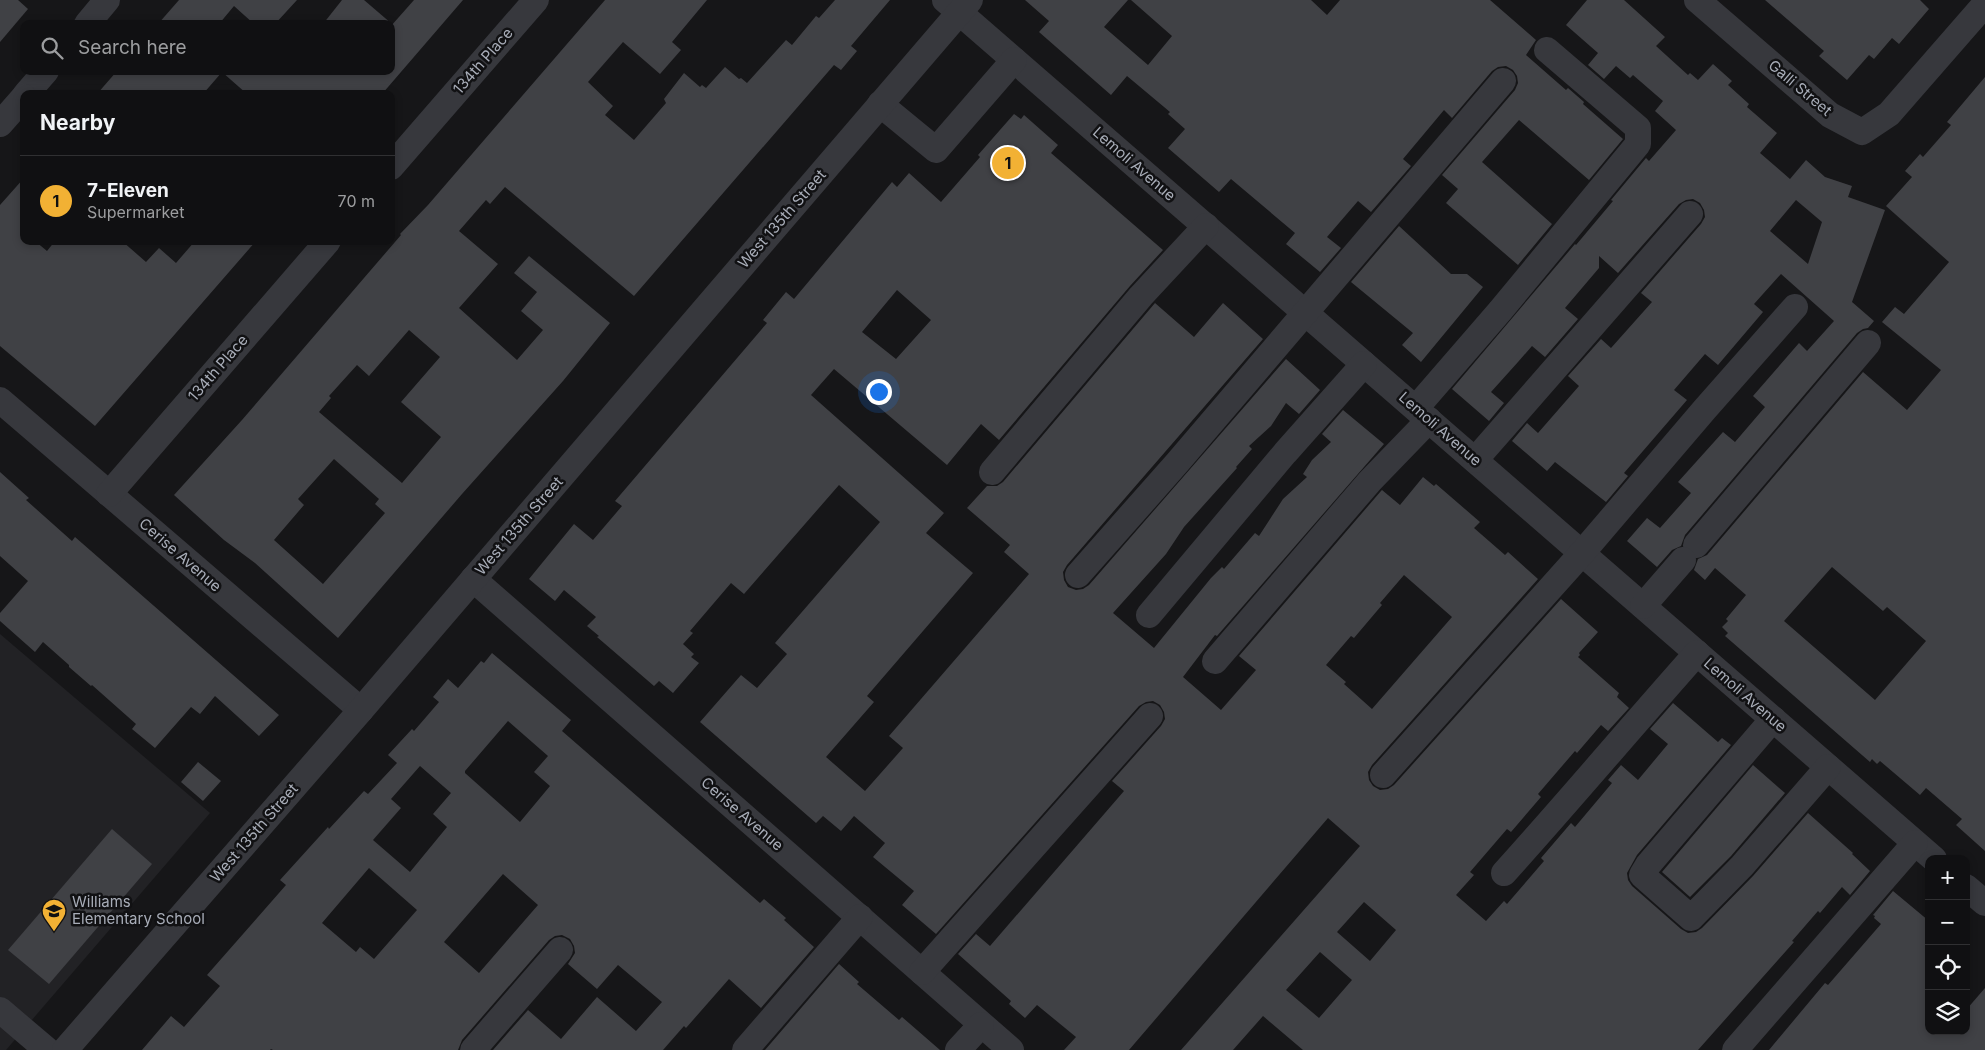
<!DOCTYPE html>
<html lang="en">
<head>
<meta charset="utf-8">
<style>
	body { margin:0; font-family:Inter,sans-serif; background:#1e1e20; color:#f1f3f6 }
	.controls { position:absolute; right:15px; bottom:15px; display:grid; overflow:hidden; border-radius:10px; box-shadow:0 2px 8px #0003 }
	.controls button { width:45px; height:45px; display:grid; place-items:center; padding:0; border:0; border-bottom:1px solid #303032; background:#101012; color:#f1f3f6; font:25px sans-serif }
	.you { position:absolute; left:878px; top:391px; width:18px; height:18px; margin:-12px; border:4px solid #fff; border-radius:50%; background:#1a73e8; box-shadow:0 0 0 8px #1a73e833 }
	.badge { display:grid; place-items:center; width:32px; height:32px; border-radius:50%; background:#f2b134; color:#111; font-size:16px; font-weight:700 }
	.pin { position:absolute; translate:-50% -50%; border:2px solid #fff; box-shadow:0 1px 5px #0006 }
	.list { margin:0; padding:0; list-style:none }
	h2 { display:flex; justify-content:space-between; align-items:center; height:65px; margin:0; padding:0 20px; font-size:21px }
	h2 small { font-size:16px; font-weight:400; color:#9c9d9f }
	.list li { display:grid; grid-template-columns:32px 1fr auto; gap:15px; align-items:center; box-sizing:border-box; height:90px; padding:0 20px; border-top:1px solid #303032 }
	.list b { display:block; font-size:19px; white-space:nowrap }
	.list p { margin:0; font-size:16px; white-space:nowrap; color:#9c9d9f }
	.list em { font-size:16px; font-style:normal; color:#9c9d9f }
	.icon { flex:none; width:28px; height:28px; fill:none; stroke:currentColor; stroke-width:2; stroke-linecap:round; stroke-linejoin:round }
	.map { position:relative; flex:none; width:1985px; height:1050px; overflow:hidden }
	.search { position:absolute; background:#101012; box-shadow:0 2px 8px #0003; left:20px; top:20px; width:375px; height:55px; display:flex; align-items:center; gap:12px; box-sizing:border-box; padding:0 18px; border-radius:10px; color:#9c9d9f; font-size:19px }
	.panel { position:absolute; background:#101012; box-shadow:0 2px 8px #0003; left:20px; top:90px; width:375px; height:155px; border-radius:10px }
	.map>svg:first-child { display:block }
	.built { fill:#222225 }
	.building { fill:#404145; fill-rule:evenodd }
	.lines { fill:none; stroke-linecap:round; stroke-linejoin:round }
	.minor { stroke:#37383d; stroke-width:26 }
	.labels { text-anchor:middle; stroke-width:5; stroke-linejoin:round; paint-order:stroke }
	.street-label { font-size:15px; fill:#a8adb8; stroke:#111113 }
	.poi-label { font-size:15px; fill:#a8adb8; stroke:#111113; text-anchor:start }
</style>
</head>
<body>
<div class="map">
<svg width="1985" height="1050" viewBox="0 0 1985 1050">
	<rect width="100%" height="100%" fill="#161618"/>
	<polygon class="built" points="0,634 210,813 6,1050 0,1050"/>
	<g class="building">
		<polygon points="0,0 18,0 28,9 0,42"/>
		<polygon points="179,0 297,0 275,24 254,24 234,6 219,24 158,24"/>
		<polygon points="342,0 364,0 392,24 323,24"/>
		<polygon points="414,0 463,0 382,94 247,94 222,72 203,94 97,94 117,71 391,71 391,26"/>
		<path d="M 605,0 L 707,0 L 672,42 L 681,50 L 660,74 L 623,42 L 588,82 L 613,106 L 605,115 L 634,140 L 666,103 L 664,99 L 684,73 L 700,87 L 702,85 L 706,88 L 725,67 L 739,79 L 741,78 L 747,83 L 786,40 L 792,45 L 816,16 L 819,18 L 835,0 L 890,0 L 851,46 L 857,51 L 841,70 L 834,65 L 634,296 L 505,187 L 490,204 L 486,200 L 459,231 L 498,264 L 459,308 L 517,360 L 543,330 L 521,311 L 537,292 L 514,273 L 529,256 L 610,323 L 563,381 L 462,494 L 338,638 L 255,563 L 224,540 L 174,495 L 242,420 L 364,278 L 401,235 L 400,234 L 428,205 ZM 409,330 L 440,357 L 401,402 L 441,437 L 402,483 L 319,412 L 331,398 L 329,396 L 357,365 L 369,376 ZM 334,459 L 379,499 L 375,504 L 385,513 L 323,584 L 274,540 L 304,505 L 298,499 Z"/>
		<polygon points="1025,0 1128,0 1104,27 1148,65 1172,36 1131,0 1311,0 1327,15 1340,0 1490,0 1536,40 1526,55 1566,90 1568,88 1584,102 1583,104 1623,139 1589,180 1519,120 1482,162 1552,224 1518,265 1446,203 1458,189 1442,175 1515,90 1518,83 1517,76 1513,70 1506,66 1498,67 1492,71 1452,118 1444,110 1403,159 1411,166 1371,212 1358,201 1327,237 1341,248 1320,272 1286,244 1295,233 1231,179 1219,192 1168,148 1185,129 1168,114 1170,112 1127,76 1111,95 1039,32 1049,21"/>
		<path d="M 1587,0 L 1624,0 L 1665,37 L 1656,46 L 1688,75 L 1690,73 L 1698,80 L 1713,64 L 1732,81 L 1728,85 L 1749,104 L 1747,107 L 1777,133 L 1760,153 L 1790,179 L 1806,160 L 1825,177 L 1852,186 L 1848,197 L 1885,210 L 1852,302 L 1874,321 L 1868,328 L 1863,329 L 1857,333 L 1685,535 L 1681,546 L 1672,550 L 1657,567 L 1627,541 L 1647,518 L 1660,528 L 1691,493 L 1678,482 L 1723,432 L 1735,442 L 1765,407 L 1753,396 L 1799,343 L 1807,351 L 1834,321 L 1781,274 L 1754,304 L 1763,312 L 1718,365 L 1705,354 L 1674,390 L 1687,400 L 1624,473 L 1628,476 L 1606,502 L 1555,462 L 1547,471 L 1512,441 L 1527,423 L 1538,433 L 1579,386 L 1568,376 L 1601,339 L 1611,348 L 1652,302 L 1641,293 L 1701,224 L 1705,217 L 1704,210 L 1700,203 L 1693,199 L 1686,200 L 1679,204 L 1618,273 L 1599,256 L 1599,268 L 1565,308 L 1578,319 L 1545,357 L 1532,346 L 1518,362 L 1491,392 L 1504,403 L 1489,421 L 1452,389 L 1575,244 L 1576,245 L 1613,201 L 1611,200 L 1646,158 L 1649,161 L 1676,130 L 1655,111 L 1663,101 L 1633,75 L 1630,78 L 1616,66 L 1604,79 L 1588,65 L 1598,53 L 1566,25 ZM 1796,200 L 1822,222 L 1808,264 L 1770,231 Z"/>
		<polygon points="1765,0 1920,0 1929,9 1899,44 1892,38 1874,59 1869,55 1847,80 1819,56 1824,51"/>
		<path d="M 1985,77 L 1985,851 L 1956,825 L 1962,819 L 1926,788 L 1920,795 L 1880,761 L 1877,764 L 1872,759 L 1870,762 L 1725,636 L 1728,633 L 1722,627 L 1728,621 L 1726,619 L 1746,595 L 1715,568 L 1705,580 L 1694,570 L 1698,559 L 1707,555 L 1863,372 L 1907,410 L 1941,370 L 1882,322 L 1895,307 L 1904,314 L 1949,262 L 1886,206 L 1912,177 L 1905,171 L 1920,154 L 1923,157 L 1951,125 L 1947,122 ZM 1832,567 L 1883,611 L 1887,607 L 1926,641 L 1875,700 L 1784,621 Z"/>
		<path d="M 1014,114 L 1021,119 L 1024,115 L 1058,145 L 1051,153 L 1163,250 L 1130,286 L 999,440 L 981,424 L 947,465 L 834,369 L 811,395 L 944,513 L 926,533 L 973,573 L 867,696 L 874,702 L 826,757 L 865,791 L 903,748 L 889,736 L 1029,574 L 1004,552 L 1010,545 L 967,508 L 987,486 L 997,486 L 1003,482 L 1155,303 L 1194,337 L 1223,303 L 1263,339 L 1067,565 L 1063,572 L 1064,580 L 1068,587 L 1076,590 L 1083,589 L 1089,585 L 1286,359 L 1320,390 L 1299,414 L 1286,403 L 1271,426 L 1249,446 L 1252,449 L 1236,467 L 1237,468 L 1184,527 L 1166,554 L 1113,613 L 1154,648 L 1211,578 L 1222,567 L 1224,569 L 1255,533 L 1259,536 L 1283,499 L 1307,477 L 1303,474 L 1312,460 L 1331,442 L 1322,434 L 1343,410 L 1384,444 L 1217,636 L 1215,635 L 1183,677 L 1221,710 L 1256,670 L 1239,656 L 1381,491 L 1382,490 L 1400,505 L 1423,477 L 1434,486 L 1436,484 L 1480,522 L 1474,528 L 1505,555 L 1508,552 L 1538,579 L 1372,765 L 1368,772 L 1369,780 L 1373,786 L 1380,790 L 1388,789 L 1394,785 L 1561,599 L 1598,632 L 1579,653 L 1580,655 L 1578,657 L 1619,693 L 1617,697 L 1629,708 L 1608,731 L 1601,725 L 1577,753 L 1575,751 L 1538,794 L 1541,797 L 1511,832 L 1507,829 L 1470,872 L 1474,875 L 1456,895 L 1486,921 L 1504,901 L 1507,904 L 1544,861 L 1541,858 L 1571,823 L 1575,827 L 1612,783 L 1608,780 L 1621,765 L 1638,780 L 1668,744 L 1650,729 L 1673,703 L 1718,742 L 1722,738 L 1731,745 L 1637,855 L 1627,873 L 1628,880 L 1632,886 L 1681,929 L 1688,933 L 1696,932 L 1702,928 L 1753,876 L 1808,813 L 1853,853 L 1852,854 L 1870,871 L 1850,895 L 1842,887 L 1820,913 L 1818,911 L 1792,941 L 1794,942 L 1698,1050 L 1303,1050 L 1263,1016 L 1233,1050 L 1181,1050 L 1360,846 L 1328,818 L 1129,1050 L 1064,1050 L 1076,1037 L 1037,1005 L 1025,1018 L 1009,1004 L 1011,1001 L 958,954 L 976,934 L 990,946 L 1124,791 L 1112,781 L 1161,726 L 1165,719 L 1164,712 L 1160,705 L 1153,701 L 1146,702 L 1139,706 L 936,934 L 902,905 L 914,891 L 873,857 L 885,843 L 854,816 L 841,831 L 823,816 L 816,823 L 700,722 L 741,675 L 757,688 L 787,654 L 775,643 L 880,522 L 839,485 L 744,594 L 731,583 L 690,631 L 693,633 L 683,644 L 694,654 L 691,657 L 699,663 L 673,693 L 659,681 L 654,686 L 597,637 L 599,636 L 587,626 L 596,617 L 564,590 L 555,601 L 529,579 L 574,524 L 593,540 L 622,506 L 615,501 L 767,323 L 763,320 L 786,292 L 794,299 L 892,182 L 897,187 L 909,173 L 941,202 L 980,157 L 978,155 ZM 897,290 L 931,320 L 896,359 L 862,332 ZM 1404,575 L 1452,617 L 1372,709 L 1344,684 L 1346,682 L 1326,665 L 1351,636 L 1354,638 L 1382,605 L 1380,603 ZM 1364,902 L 1396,930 L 1370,961 L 1337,932 ZM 1320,952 L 1352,980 L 1319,1018 L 1286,990 Z"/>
		<polygon points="24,178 24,241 35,241 47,251 55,241 122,241 146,262 159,248 176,263 195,241 256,241 95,426 0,346 0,205"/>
		<polygon points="1399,226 1451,274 1467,274 1483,287 1421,362 1402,345 1413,333 1351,282"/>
		<polygon points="0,472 29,498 26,500 72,541 75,537 279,715 259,736 215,696 200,714 191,707 155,748 132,729 136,724 92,685 91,686 69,667 69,665 43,642 35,652 0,621 0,613 28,581 0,556"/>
		<path d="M 492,653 L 571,720 L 562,731 L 760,903 L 764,899 L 786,918 L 784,920 L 814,947 L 761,1008 L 729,979 L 686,1028 L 684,1026 L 663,1050 L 493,1050 L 528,1010 L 561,1039 L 597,997 L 636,1031 L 662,1002 L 618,965 L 597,989 L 568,964 L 575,953 L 574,946 L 570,939 L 562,935 L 555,936 L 549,940 L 462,1040 L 458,1050 L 273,1050 L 271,1049 L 270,1050 L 142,1050 L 171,1016 L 184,1027 L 220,986 L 207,975 L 286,885 L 280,880 L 328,827 L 329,829 L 364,791 L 368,794 L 397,763 L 388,755 L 412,729 L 414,731 L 439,702 L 433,697 L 448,679 L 458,688 L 481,661 L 484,663 ZM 508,721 L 548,756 L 534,772 L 550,786 L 520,822 L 465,773 L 465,771 ZM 420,766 L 451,793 L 433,814 L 447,827 L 410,872 L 373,840 L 401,808 L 391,799 ZM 369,868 L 417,910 L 374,959 L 360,947 L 356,952 L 322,923 ZM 503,874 L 538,905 L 479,973 L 444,942 Z"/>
		<polygon points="198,762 221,781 203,801 181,782"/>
		<polygon points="1753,765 1785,793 1731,856 1690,897 1662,872"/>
		<polygon points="112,829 152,864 49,984 8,950"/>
		<polygon points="1893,891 1929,921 1929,1031 1966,1031 1966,1010 1985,988 1985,1050 1769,1050 1825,983 1828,985 1881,924 1874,918 1875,916 1873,915"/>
		<polygon points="839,964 859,982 857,984 899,1020 902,1017 940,1050 765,1050"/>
	</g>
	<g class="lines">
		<g class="minor">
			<polyline points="945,0 1934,859"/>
			<polyline points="1697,0 1830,115 1862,132 1889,114 1985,4"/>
			<polyline points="87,24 107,0"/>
			<polyline points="26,94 46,71"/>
			<polyline points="880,104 936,150 1014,60"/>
			<polyline points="0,124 24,97"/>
			<polyline points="391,167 536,0"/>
			<polyline points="0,400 361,710"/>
			<polyline points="1416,408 1500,311 1638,144 1638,128 1547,50"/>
			<polyline points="1475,460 1690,214"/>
			<polyline points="992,472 1141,296 1206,226"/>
			<polyline points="109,494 328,241"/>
			<polyline points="1696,545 1868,343"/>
			<polyline points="1078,575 1177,463 1503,81"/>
			<polyline points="473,579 1011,1050"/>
			<polyline points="1643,606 1683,560"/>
			<polyline points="1149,615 1285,453 1364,364"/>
			<polyline points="1215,661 1370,481 1429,420"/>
			<polyline points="1773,719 1648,865 1642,875 1691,918 1742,866 1828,767"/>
			<polyline points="1383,775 1582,553 1705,409 1795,307"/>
			<path d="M 1504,873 C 1569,801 1632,726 1697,653"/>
			<polyline points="1966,887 1985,903"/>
			<polyline points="922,972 1150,716"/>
			<polyline points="0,1010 47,1050"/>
			<polyline points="65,1050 361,710 970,0"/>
			<polyline points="473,1050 560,950"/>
			<polyline points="745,1050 860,917"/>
			<polyline points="958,1050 981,1025"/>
			<polyline points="1735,1050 1915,843"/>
		</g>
	</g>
	<defs>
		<symbol id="school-pin" viewBox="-11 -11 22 30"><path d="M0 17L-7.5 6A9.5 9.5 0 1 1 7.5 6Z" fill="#f2b134" stroke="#111113"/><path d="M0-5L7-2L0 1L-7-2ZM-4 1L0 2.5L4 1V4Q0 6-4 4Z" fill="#111"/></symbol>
	</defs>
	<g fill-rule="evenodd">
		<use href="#school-pin" x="40" y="897" width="28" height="38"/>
	</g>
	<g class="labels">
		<g class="street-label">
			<text transform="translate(483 61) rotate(-49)" y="5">134th Place</text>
			<text transform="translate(1800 88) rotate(40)" y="5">Galli Street</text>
			<text transform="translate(1134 164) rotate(41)" y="5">Lemoli Avenue</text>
			<text transform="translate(782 219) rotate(-49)" y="5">West 135th Street</text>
			<text transform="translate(218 368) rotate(-49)" y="5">134th Place</text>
			<text transform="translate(1440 429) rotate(41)" y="5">Lemoli Avenue</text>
			<text transform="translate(519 526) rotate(-49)" y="5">West 135th Street</text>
			<text transform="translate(180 555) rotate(41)" y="5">Cerise Avenue</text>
			<text transform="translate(1745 695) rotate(41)" y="5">Lemoli Avenue</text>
			<text transform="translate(742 814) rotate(41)" y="5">Cerise Avenue</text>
			<text transform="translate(254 833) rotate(-49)" y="5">West 135th Street</text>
		</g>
		<g class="poi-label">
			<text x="72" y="907">Williams<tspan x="72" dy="17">Elementary School</tspan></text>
		</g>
	</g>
</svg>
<div class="controls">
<button>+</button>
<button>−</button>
<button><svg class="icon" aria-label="locate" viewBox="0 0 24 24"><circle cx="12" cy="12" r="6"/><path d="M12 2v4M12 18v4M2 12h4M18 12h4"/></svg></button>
<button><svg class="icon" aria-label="layers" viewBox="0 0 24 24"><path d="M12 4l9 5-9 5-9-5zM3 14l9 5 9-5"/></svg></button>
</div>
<div class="you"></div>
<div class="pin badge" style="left:1008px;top:163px">1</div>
<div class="search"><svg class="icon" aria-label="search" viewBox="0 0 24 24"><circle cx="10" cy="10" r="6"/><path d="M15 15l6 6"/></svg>Search here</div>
<section class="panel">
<h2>Nearby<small></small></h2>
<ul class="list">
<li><span class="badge">1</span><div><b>7-Eleven</b><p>Supermarket</p></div><em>70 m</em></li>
</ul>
</section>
</div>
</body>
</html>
